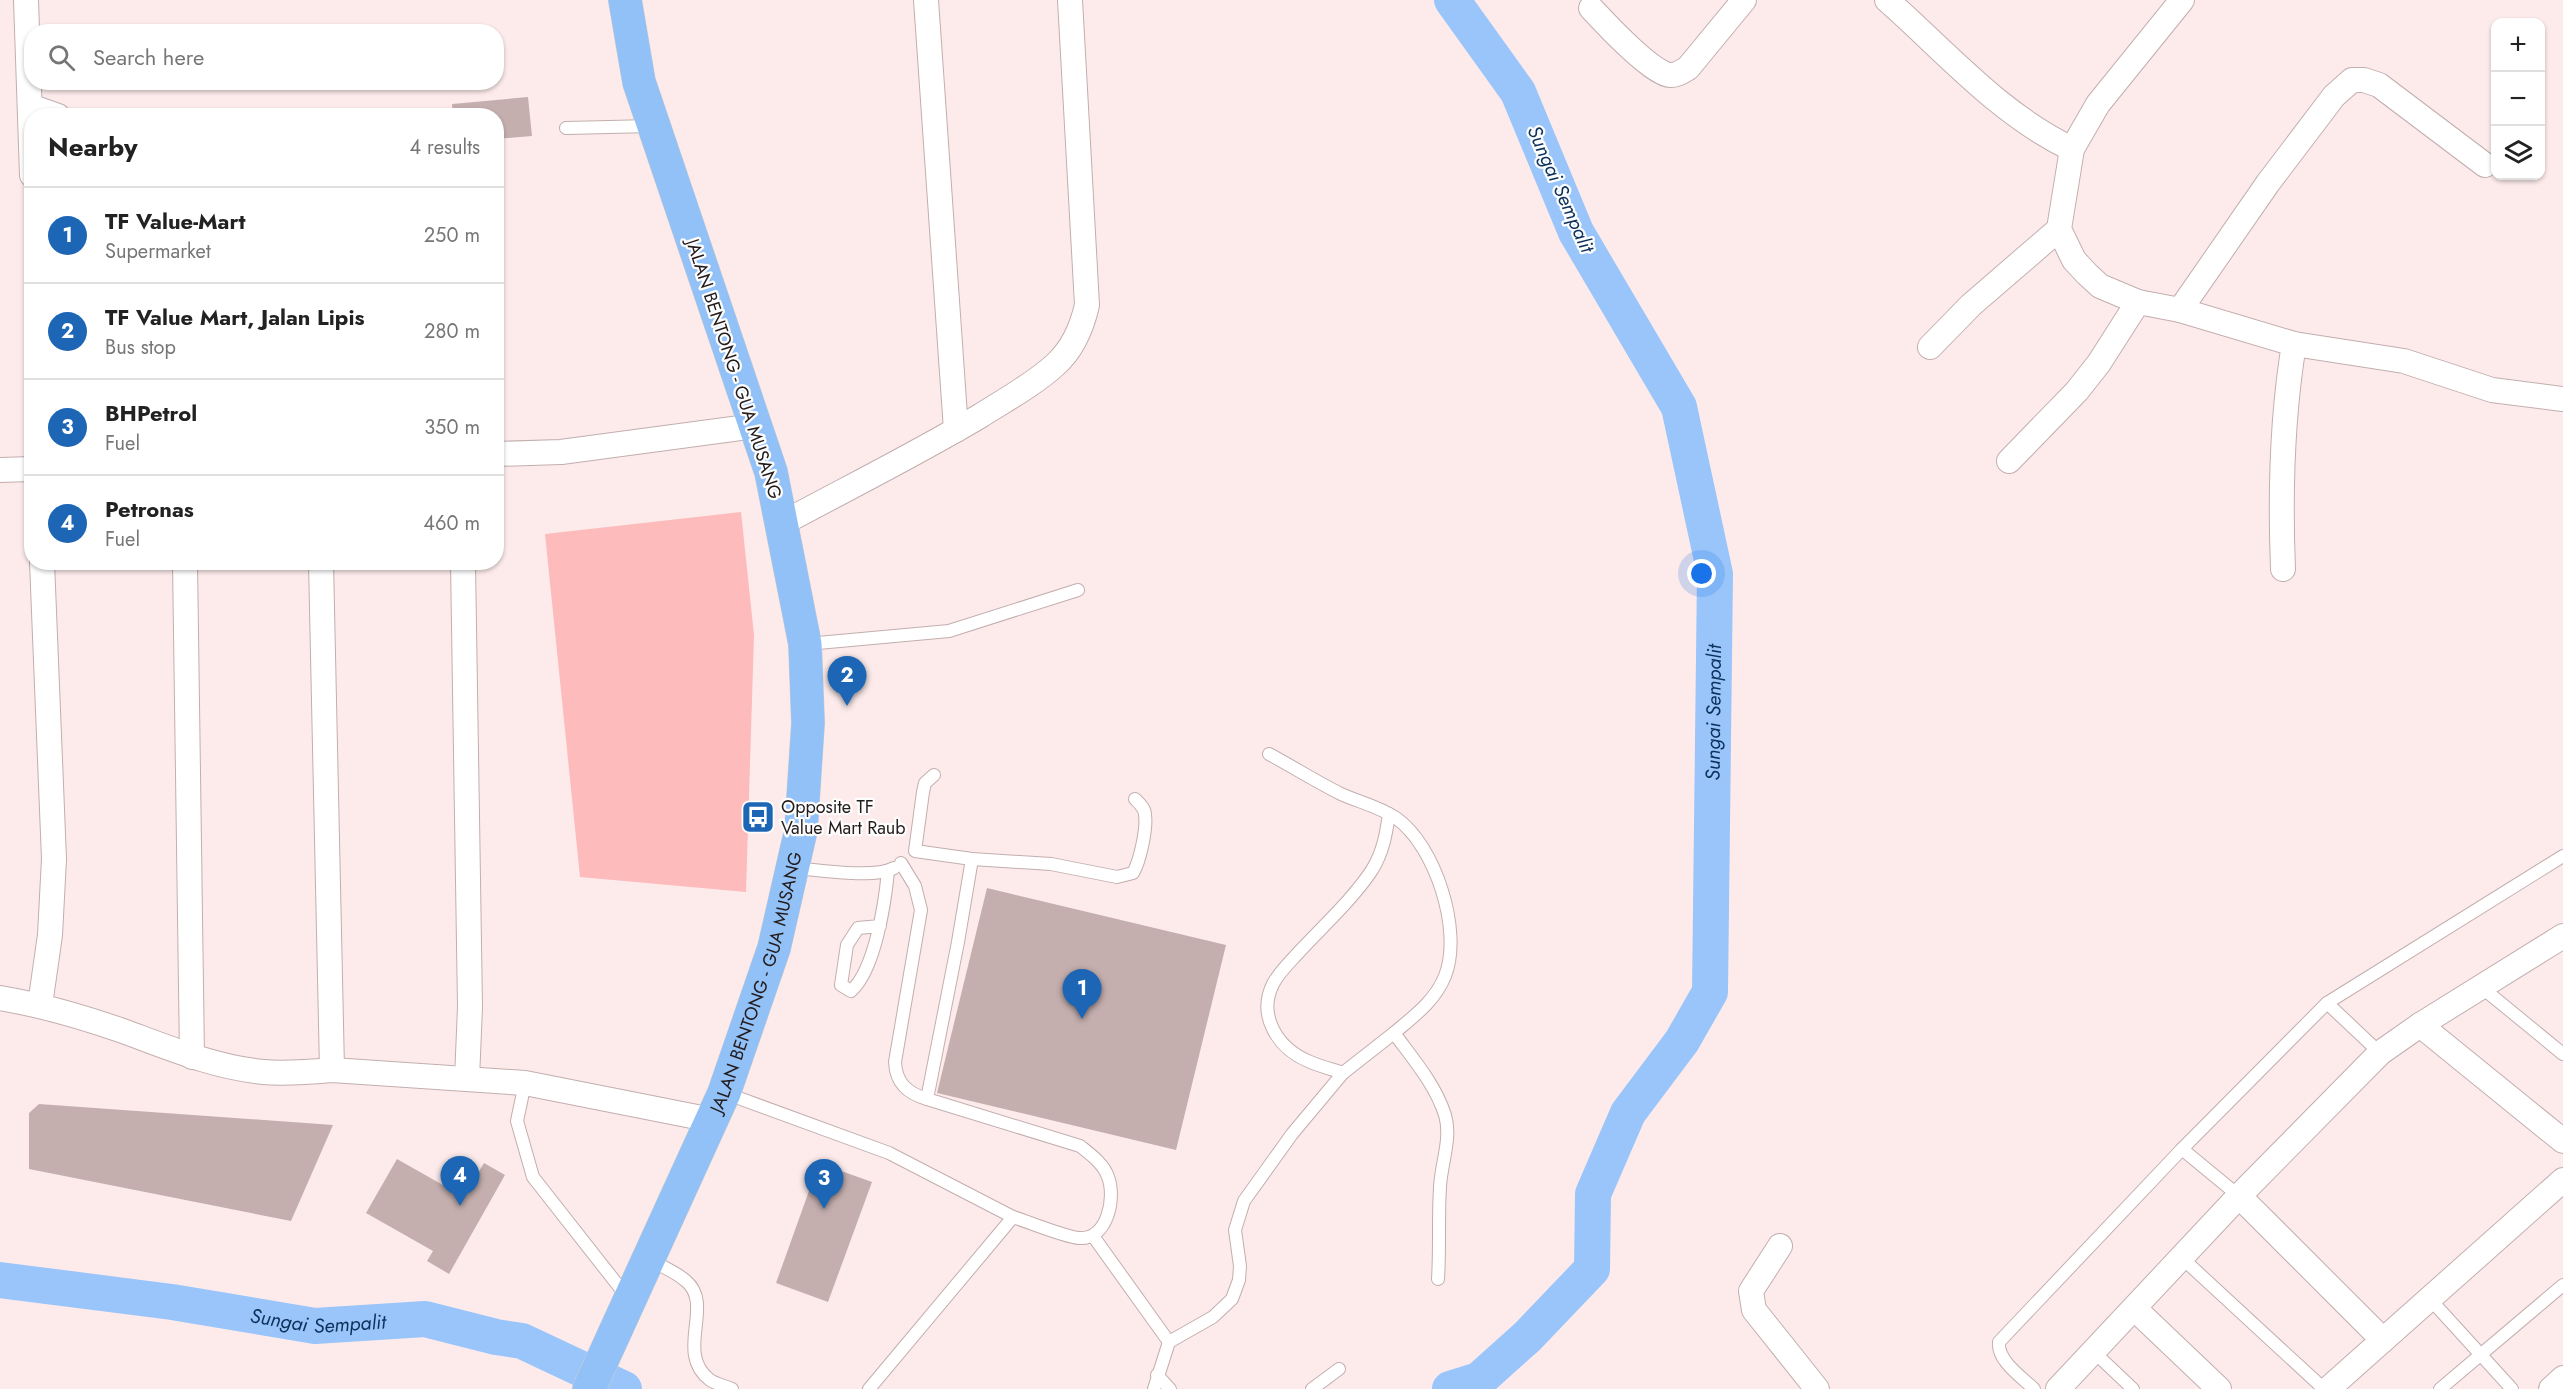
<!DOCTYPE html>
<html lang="en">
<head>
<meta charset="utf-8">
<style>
	body { margin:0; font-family:Jost,sans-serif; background:#f2f2f2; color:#222 }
	.controls { position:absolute; right:18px; top:18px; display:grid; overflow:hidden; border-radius:12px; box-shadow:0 2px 4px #0004 }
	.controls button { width:54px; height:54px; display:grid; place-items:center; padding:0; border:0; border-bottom:2px solid #e0e0e0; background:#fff; color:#222; font:30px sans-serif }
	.you { position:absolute; left:1702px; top:574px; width:21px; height:21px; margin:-15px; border:4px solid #fff; border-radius:50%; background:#1a73e8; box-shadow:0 0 0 9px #1a73e833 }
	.badge { display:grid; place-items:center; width:39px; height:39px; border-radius:50%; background:#1d66b6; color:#fff; font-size:20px; font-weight:700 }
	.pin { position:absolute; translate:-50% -50px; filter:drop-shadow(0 2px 3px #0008) }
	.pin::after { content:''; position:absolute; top:32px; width:21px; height:18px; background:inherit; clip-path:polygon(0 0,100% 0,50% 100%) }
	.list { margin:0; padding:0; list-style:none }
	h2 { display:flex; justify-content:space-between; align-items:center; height:78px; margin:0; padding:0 24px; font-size:26px }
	h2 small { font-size:20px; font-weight:400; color:#767676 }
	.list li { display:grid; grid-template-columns:39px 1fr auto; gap:18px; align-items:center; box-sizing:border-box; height:96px; padding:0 24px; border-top:2px solid #e0e0e0 }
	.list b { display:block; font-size:22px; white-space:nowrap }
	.list p { margin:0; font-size:20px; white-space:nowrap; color:#767676 }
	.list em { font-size:20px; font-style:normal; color:#767676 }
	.icon { flex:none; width:33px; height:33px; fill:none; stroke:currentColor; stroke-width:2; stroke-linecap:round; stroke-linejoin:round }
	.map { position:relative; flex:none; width:2563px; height:1389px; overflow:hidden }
	.search { position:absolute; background:#fff; box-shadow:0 2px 4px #0004; left:24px; top:24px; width:480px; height:66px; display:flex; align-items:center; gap:15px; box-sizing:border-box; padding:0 21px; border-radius:24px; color:#767676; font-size:22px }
	.panel { position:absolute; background:#fff; box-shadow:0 2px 4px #0004; left:24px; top:108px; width:480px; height:462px; border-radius:24px }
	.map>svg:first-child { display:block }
	.green { fill:#fdbbbb }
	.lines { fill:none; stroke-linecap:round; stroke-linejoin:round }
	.river { stroke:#99c5fa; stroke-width:36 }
	.building { fill:#c4afae }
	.service-casing { stroke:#c3aeae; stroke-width:14 }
	.minor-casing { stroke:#c3aeae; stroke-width:26 }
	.primary-casing { stroke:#cfcdcd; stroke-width:34 }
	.service { stroke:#fff; stroke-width:12 }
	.minor { stroke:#fff; stroke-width:24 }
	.primary { stroke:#92c1f8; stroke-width:33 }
	.labels { text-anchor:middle; stroke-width:4.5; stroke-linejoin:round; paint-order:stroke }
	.street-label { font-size:18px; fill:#231b1b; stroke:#fdfdfd }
	.poi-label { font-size:18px; fill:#231b1b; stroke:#fdfdfd; text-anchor:start }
	.water-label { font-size:20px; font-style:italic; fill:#0c315b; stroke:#fdfdfd }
</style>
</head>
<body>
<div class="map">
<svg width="2563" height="1389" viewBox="0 0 2563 1389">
	<rect width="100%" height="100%" fill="#fdebeb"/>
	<polygon class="green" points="741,512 754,635 746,892 580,877 545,534"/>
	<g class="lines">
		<g class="river">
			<path id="s1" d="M 0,1280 L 172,1302 L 315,1326 L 425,1319 L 496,1337 L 522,1341 L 624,1389"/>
			<path id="s2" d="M 1450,1389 L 1479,1380 L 1527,1337 L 1592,1269 L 1593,1194 L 1628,1113 L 1682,1041 L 1710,992 L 1715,574 L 1679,407 L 1576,232 L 1518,92 L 1452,0"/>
		</g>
	</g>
	<g class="building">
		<polygon points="528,97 532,136 496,139 496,116 453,116 452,104"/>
		<polygon points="987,888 1226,945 1176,1150 937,1093"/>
		<polygon points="39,1104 333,1125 291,1221 29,1169 29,1113"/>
		<polygon points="397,1159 464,1197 484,1163 505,1175 449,1274 427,1261 433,1251 366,1213"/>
		<polygon points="819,1163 872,1182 828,1302 776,1283"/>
	</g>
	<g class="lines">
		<defs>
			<g id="service">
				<polyline points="566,128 652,126"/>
				<polyline points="807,644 949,631 1078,590"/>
				<path d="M 1269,754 C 1293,767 1317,782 1341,794 C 1359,802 1380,807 1396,818 C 1435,845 1463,931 1445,976 C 1435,1001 1414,1016 1394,1033 C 1413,1059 1435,1084 1445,1115 C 1452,1138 1441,1164 1440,1187 C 1438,1218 1440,1248 1438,1279"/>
				<path d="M 934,775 L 925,783 L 923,792 L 915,851 L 972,859 L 1051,864 L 1117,877 L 1133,873 C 1140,861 1147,829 1145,815 C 1145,808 1139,803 1135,799"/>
				<path d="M 901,863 L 915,886 L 921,910 L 895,1062 C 896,1083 907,1093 927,1099"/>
				<path d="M 795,868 C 819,870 874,879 894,868"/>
				<path d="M 880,926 L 858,928 L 847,945 L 841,985 L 851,991 C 875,970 885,903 888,871"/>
				<polyline points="2480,986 2563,1054"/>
				<polyline points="2327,1003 2380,1053"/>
				<path d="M 1343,1073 C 1331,1069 1319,1066 1308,1061 C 1278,1048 1257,1016 1273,984 C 1279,972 1290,962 1299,952 C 1324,925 1352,900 1372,870 C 1383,852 1386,835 1389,814"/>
				<polyline points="525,1083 517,1121 533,1177 628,1298"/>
				<polyline points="725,1093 889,1153 1013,1217"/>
				<polyline points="2182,1149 2239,1196"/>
				<polyline points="1093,1236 1169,1342"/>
				<polyline points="2182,1258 2324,1389"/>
				<path d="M 650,1260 C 661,1266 676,1272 686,1281 C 715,1305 674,1353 710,1380 C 716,1384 725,1386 732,1389"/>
				<polyline points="2430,1299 2512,1389"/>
				<polyline points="2094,1352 2133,1389"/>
				<polyline points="1157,1375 1170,1389"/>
				<path d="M 869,1389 L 1013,1217 C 1029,1222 1065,1237 1079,1238 C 1108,1240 1116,1197 1108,1177 C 1104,1164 1090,1154 1080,1146 L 927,1099 L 958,942 L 972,859"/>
				<polyline points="1154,1389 1169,1342 1213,1317 1232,1299 1239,1280 1240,1266 1235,1230 1244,1201 1292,1134 1343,1073 1394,1033"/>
				<polyline points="1312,1389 1339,1369"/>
				<path d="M 2034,1389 C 2022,1377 1997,1361 1999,1342 L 2182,1149 L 2327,1003 L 2563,856"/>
				<polyline points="2440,1389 2563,1285"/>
			</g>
			<g id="minor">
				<polyline points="26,0 32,175"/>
				<polyline points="926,0 956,430"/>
				<path d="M 1887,0 C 1946,52 2000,115 2072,149"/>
				<polyline points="2182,0 2098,104 2072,149 2059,229 2074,260 2087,274 2100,286 2138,302 2180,310 2294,344 2404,361 2492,390 2563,399"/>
				<path d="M 1591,8 C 1604,22 1654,76 1671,75 C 1678,75 1683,71 1688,68 L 1744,0"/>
				<polyline points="30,106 58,116"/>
				<polyline points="2180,310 2268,183 2334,96 2352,80 2364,80 2379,85 2485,165"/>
				<polyline points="1930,347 1971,305 2059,229"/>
				<polyline points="496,454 561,452 755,426"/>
				<polyline points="2009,461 2077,391 2099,363 2138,302"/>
				<polyline points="0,470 32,469"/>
				<path d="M 783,523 C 848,488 916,454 980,416 C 1005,400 1033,385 1055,365 C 1073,349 1082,327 1087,305 L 1070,0"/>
				<polyline points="185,562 192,1057"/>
				<polyline points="321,562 332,1070"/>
				<polyline points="463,562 470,1007 467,1079"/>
				<path d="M 2283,569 C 2280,495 2282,417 2294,344"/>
				<path d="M 0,998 C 42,1005 83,1017 123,1031 C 169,1048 214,1067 263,1072 C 286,1074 309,1072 332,1070 L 525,1083 L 712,1120"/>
				<polyline points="40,1005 50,935 54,859 42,562"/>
				<polyline points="2420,1025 2563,1141"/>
				<polyline points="2239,1196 2383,1340"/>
				<polyline points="1780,1246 1751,1291 1754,1310 1817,1389"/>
				<polyline points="2135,1309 2219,1389"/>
				<polyline points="2058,1389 2239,1196 2380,1053 2420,1025 2563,936"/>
				<polyline points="2328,1389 2563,1180"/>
				<polyline points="2551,1389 2563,1378"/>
			</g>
			<g id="primary">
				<path id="s3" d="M 589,1389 L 724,1093 L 774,948 L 801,830 L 808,723 L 805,644 L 771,472 L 639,82 L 625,0"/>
			</g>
		</defs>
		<use href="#service" class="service-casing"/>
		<use href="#minor" class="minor-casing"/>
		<use href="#primary" class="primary-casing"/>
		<use href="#service" class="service"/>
		<use href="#minor" class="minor"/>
		<use href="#primary" class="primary"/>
	</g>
	<defs>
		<symbol id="bus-square" viewBox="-11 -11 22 22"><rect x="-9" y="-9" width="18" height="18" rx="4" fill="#1d66b6" stroke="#fdfdfd"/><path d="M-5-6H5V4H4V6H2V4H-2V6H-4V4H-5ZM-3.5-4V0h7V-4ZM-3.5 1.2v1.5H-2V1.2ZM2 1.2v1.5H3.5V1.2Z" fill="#fff"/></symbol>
	</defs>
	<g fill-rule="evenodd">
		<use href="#bus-square" x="739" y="798" width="38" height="38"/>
	</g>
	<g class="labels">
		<g class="street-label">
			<text transform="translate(734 369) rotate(72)" y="6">JALAN BENTONG - GUA MUSANG</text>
			<text dy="6" stroke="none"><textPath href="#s3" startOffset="441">JALAN BENTONG - GUA MUSANG</textPath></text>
		</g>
		<g class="poi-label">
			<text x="781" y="813">Opposite TF<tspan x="781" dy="21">Value Mart Raub</tspan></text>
		</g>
		<g class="water-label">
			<text transform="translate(1561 189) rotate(66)" y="7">Sungai Sempalit</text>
			<text dy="7" stroke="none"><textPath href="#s2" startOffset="778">Sungai Sempalit</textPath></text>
			<text dy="7" stroke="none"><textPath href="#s1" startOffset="321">Sungai Sempalit</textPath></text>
		</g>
	</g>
</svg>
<div class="controls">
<button>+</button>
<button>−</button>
<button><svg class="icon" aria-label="layers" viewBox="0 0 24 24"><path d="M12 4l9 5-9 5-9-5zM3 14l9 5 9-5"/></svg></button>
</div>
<div class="you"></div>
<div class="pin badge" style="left:1082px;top:1019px">1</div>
<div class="pin badge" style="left:847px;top:706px">2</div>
<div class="pin badge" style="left:824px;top:1209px">3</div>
<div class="pin badge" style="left:460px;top:1206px">4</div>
<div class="search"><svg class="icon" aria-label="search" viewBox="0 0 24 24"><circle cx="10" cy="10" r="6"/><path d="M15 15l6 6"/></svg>Search here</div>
<section class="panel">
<h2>Nearby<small>4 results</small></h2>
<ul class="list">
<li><span class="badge">1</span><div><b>TF Value-Mart</b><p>Supermarket</p></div><em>250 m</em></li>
<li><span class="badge">2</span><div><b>TF Value Mart, Jalan Lipis</b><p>Bus stop</p></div><em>280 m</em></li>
<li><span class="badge">3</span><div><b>BHPetrol</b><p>Fuel</p></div><em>350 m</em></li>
<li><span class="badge">4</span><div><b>Petronas</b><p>Fuel</p></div><em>460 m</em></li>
</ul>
</section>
</div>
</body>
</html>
